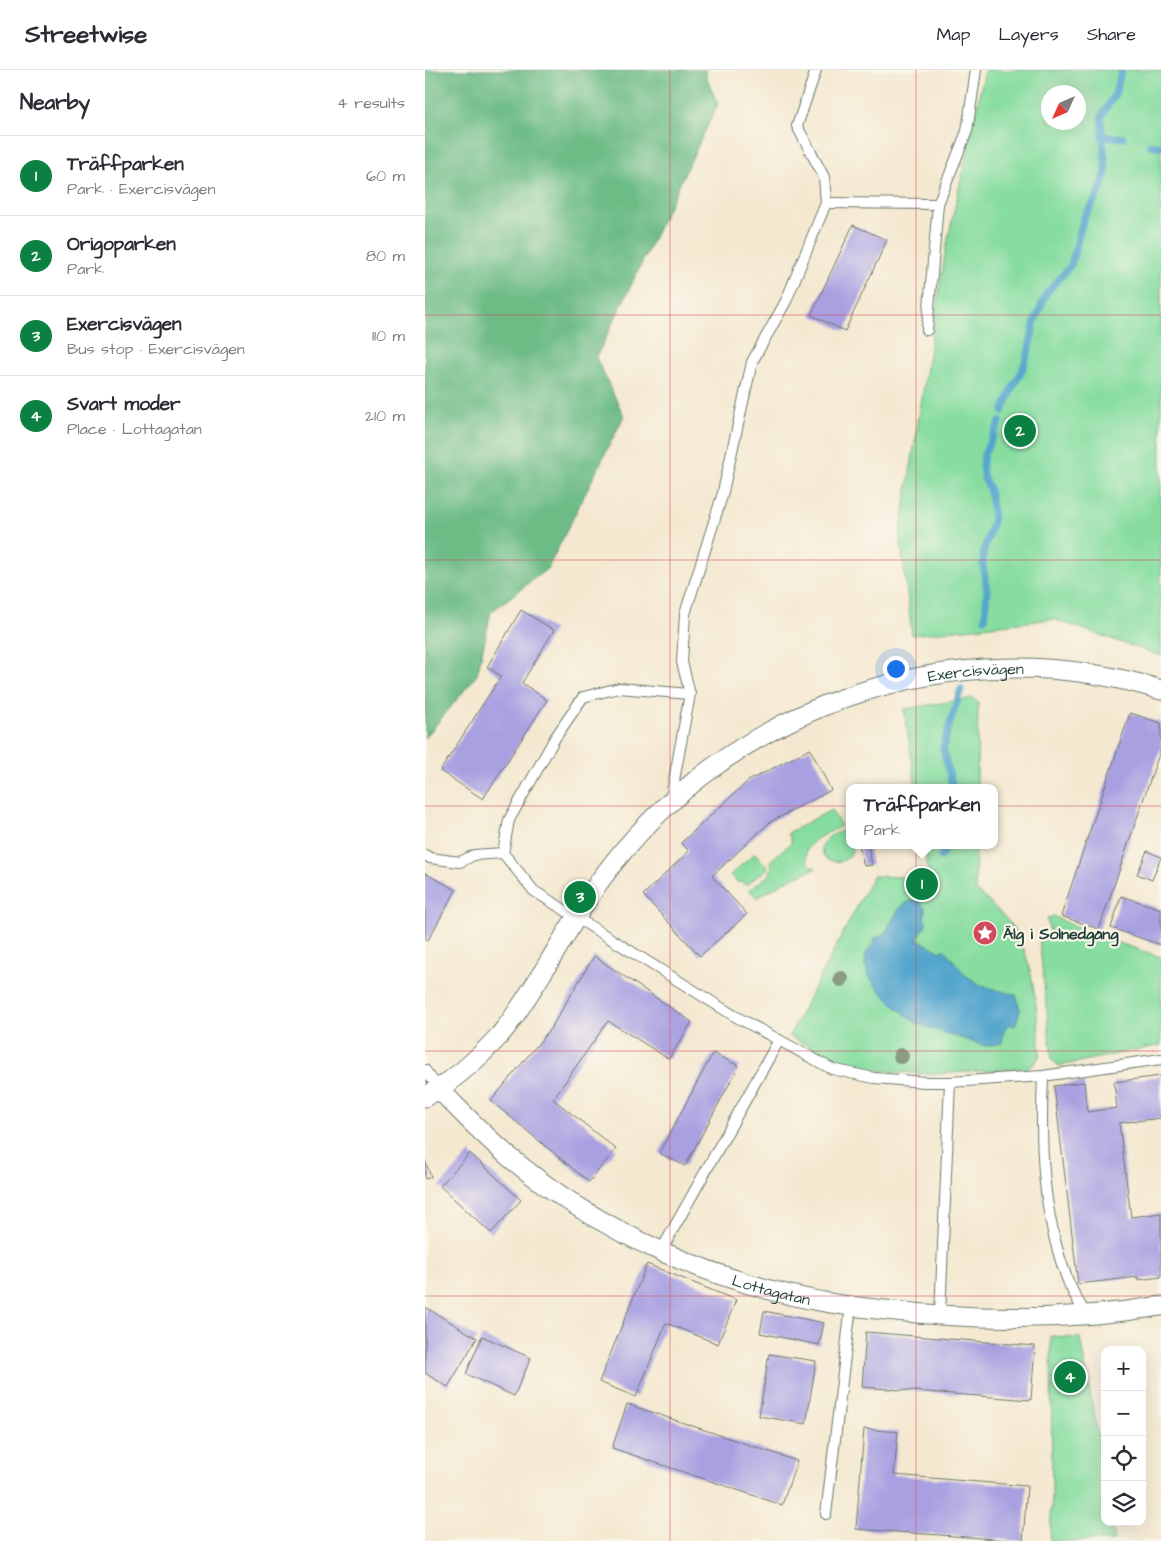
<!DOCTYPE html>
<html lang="en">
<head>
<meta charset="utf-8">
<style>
	body { margin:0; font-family:"Architects Daughter",sans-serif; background:#f2f2f3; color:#2b2b33 }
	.controls { position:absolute; right:15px; bottom:15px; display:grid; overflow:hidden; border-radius:10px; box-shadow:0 5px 20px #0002 }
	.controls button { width:45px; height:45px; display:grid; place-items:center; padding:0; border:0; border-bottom:1px solid #e1e1e2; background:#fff; color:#2b2b33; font:25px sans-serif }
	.compass { position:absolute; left:616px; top:15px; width:45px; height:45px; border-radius:50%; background:#fff; box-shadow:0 5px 20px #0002; rotate:225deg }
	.you { position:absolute; left:470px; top:598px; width:18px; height:18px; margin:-12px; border:4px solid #fff; border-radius:50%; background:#1a73e8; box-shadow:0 0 0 8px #1a73e833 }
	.badge { display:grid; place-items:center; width:32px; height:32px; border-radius:50%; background:#0b8043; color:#fff; font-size:16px; font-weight:700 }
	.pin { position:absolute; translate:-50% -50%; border:2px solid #fff; box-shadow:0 1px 5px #0006 }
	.popup { position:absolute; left:421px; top:714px; width:152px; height:65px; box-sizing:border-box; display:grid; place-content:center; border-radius:10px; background:#fff; filter:drop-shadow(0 1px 4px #0005); font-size:16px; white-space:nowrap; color:#7c7c81 }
	.popup b { font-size:19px; color:#2b2b33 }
	.popup::after { content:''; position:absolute; left:50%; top:100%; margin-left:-10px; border:10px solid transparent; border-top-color:#fff }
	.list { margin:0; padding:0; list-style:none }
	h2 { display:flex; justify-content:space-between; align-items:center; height:65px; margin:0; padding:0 20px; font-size:21px }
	h2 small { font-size:16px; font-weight:400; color:#7c7c81 }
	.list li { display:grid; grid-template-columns:32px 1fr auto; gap:15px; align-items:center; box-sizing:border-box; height:80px; padding:0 20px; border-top:1px solid #e1e1e2 }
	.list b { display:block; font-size:19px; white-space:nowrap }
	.list p { margin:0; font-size:16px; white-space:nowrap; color:#7c7c81 }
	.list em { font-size:16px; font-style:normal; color:#7c7c81 }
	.icon { flex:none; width:28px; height:28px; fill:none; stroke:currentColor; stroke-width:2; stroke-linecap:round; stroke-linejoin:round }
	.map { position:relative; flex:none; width:736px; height:1471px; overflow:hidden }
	header { display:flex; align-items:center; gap:30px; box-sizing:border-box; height:70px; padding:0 25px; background:#fff; border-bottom:1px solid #e1e1e2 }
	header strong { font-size:24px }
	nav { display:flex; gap:28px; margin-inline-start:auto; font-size:18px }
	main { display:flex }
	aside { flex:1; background:#fff }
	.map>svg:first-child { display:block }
	.green { fill:#87dda0; stroke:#538d6a; fill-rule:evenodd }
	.forest { fill:#6dbc86; stroke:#467c5d }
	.water { fill:#52a5cd; stroke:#387180 }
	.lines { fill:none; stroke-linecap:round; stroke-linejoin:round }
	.stream { stroke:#52a5cd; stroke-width:7 }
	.building { fill:#a9a0e1 }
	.lane-casing { stroke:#6a796b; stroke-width:12 }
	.street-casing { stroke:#6a796b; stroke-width:21 }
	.lane { stroke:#fff; stroke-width:10 }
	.street { stroke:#fff; stroke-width:19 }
	.tree { fill:#8a9c86 }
	.grid { fill:none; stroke:#d1495b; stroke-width:1; stroke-opacity:0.55 }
	.labels { text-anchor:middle; stroke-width:4.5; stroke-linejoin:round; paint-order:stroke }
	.street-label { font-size:16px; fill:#1f3d34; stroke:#fbf7ec }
	.poi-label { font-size:16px; font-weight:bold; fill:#1f3d34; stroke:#fbf7ec; text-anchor:start }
</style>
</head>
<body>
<header>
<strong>Streetwise</strong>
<nav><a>Map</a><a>Layers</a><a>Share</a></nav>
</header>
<main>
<aside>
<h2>Nearby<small>4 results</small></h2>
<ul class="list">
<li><span class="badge">1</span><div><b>Träffparken</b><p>Park · Exercisvägen</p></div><em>60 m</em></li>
<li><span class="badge">2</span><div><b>Origoparken</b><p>Park</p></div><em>80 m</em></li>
<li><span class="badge">3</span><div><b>Exercisvägen</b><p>Bus stop · Exercisvägen</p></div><em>110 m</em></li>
<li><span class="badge">4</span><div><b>Svart moder</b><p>Place · Lottagatan</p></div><em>210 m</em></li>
</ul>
</aside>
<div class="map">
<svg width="736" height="1471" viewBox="0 0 736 1471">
	<rect width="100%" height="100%" fill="#fbf7ec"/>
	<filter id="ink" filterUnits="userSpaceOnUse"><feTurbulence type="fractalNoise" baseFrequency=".02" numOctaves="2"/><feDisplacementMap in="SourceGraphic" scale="10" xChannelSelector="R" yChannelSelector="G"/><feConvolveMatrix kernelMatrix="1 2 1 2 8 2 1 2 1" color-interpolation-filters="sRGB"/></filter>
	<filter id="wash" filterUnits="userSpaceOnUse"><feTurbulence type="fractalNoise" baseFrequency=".0096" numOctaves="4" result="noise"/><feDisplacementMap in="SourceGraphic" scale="20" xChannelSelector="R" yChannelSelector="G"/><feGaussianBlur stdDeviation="1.12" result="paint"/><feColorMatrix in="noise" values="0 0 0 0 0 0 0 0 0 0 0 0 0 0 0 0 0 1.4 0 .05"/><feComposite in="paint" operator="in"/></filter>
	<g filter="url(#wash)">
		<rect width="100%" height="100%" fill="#f4e8d0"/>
		<g class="green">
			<path d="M 560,0 L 736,0 L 736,586 L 628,549 L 487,565 L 475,465 L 521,178 ZM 624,22 L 654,22 L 654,52 L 624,52 Z"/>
			<polygon points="548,628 553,633 552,718 491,718 479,639"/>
			<path d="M 406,740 L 416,756 C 404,763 380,770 381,787 C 382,794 385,796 391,798 L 361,811 L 332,828 L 324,820 L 345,804 L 347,795 L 345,791 L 367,772 L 363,763 Z"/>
			<path d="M 421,760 L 424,763 L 424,775 L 427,775 C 430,792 407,795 400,788 C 399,787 398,783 397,781 C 395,769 411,762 421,760 Z"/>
			<path d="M 499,775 L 551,775 L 550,820 C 563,831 575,841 586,855 C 609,885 613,947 615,985 L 611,992 L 603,998 L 508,1004 L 428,999 L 364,966 L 448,806 L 504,808 Z"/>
			<polygon points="330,783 340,795 341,794 343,797 342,799 321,815 317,812 312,812 305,805"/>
			<polygon points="628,846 661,862 736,887 736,975 634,996 627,990 614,869 626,868 622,849"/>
			<polygon points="626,1266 655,1268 680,1403 680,1452 687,1452 689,1471 625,1471 627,1425"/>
		</g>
		<polygon class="forest" points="0,0 281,0 281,7 293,34 171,288 199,346 123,498 66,542 52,605 0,668"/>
		<polygon class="water" points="490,830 493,831 500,838 499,849 502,852 492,869 516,882 519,879 540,905 557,916 591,925 595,940 590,956 586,955 582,955 578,963 577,973 561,976 532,967 493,954 472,938 456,922 446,909 442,901 440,895 441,883 449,873 450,868 460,863 474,839 481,833"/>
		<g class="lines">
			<g class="stream">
				<polyline points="677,66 698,68"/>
				<polyline points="725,75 736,77"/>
				<polyline points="578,341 588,317 597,301 603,283 610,251 621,224 646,195 659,147 669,132 676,118 681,101 676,47 690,24 697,0"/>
				<polyline points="560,548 562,521 558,494 559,480 569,448 564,418 559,409 557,397 559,384 575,352"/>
				<polyline points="528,718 518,679 520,669 536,619"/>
				<polyline points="516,787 521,775"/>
				<polyline points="493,831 500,818"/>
			</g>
		</g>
		<g id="blocks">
			<g class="building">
				<polygon points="428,155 462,170 420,261 386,245"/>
				<polygon points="96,540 129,560 97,613 122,630 58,729 15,701 76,606 62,597"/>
				<polygon points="705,643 736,653 736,678 674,859 636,846"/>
				<polygon points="385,679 406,720 345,752 287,806 322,844 275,886 218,825 264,781 256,773 323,711"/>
				<polygon points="434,775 443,775 447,795 439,796"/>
				<polygon points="722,781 736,787 727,810 712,804"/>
				<polygon points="0,803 31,820 3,870 0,868"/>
				<polygon points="696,826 736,839 736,875 686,858"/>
				<polygon points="169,886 267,952 244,989 183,951 128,1029 191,1079 164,1112 66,1031 126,958"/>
				<polygon points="288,983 314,996 260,1096 234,1083"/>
				<polygon points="736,1006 736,1048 694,1053 706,1147 736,1143 736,1207 713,1210 713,1207 653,1214 629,1016 659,1012 662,1042 692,1038 689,1012"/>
				<polygon points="45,1083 96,1130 66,1163 15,1116"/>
				<polygon points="0,1090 6,1107 0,1109"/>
				<polygon points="222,1194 311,1230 293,1274 241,1253 211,1327 174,1312"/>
				<polygon points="0,1237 52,1268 23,1317 0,1303"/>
				<polygon points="339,1241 399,1253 394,1275 335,1263"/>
				<polygon points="441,1262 610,1276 606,1330 437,1317"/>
				<polygon points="57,1266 106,1288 89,1326 41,1304"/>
				<polygon points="344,1284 391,1291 381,1354 334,1346"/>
				<polygon points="202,1334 372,1391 357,1435 187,1378"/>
				<polygon points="439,1359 473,1362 469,1405 602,1416 598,1471 431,1459"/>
			</g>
		</g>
	</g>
	<g filter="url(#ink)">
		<use href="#blocks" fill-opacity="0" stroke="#6a796b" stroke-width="1"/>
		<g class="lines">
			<defs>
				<g id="lane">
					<polyline points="401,133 513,134"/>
					<polyline points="502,260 513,134 542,61 551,0"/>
					<polyline points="265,624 194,618 158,627 130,668 84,750 78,783 109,821 308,945 407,999 449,1008 500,1012 525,1012 618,1006 736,989"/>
					<polyline points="245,732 265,624 257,592 260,544 297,426 327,292 361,231 401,133 399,107 372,56 391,0"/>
					<polyline points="0,785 5,788 35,792 49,785 78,783"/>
					<polyline points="0,1000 14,1019"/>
					<path d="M 618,1006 C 615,1075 617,1145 643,1211 C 647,1222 655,1234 661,1245"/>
					<polyline points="236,1181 354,970"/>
					<polyline points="515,1245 525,1012"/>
					<polyline points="401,1444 426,1236"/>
				</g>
				<g id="street">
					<path id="s1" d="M 14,1019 C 36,1042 58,1064 82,1085 C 173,1162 289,1213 405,1233 C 442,1239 479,1242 515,1245 C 588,1250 664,1248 736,1236"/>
					<path id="s2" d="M 0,1027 C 28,1011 52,990 74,966 C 88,950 99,931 111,913 C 132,880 151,845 174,812 C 301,636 528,556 736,620"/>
				</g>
			</defs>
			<use href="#lane" class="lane-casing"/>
			<use href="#street" class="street-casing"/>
			<use href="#lane" class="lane"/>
			<use href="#street" class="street"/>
		</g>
		<g class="tree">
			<circle cx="416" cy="909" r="8"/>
			<circle cx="476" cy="986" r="8"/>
		</g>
	</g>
	<path class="grid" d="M 245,0 L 245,1471M 491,0 L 491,1471M 0,245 L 736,245M 0,490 L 736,490M 0,736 L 736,736M 0,981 L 736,981M 0,1226 L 736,1226"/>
	<defs>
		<symbol id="sight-disc" viewBox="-11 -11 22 22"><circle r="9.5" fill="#d1495b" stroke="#fbf7ec"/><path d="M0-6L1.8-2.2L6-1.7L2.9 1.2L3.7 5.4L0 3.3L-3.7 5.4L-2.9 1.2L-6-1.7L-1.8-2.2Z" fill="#fff"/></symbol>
	</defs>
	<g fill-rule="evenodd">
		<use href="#sight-disc" x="546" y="849" width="28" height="28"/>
	</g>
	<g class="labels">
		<g class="street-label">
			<text dy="6" stroke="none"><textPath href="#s2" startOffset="726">Exercisvägen</textPath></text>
			<text dy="6" stroke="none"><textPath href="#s1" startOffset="394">Lottagatan</textPath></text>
		</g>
		<g class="poi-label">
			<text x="578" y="869">Älg i Solnedgång</text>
		</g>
	</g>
</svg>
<div class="controls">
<button>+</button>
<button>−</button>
<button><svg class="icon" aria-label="locate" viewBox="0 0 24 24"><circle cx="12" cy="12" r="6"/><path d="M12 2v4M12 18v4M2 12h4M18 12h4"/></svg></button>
<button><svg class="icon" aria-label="layers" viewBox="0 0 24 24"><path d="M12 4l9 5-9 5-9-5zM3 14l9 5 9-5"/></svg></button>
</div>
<svg class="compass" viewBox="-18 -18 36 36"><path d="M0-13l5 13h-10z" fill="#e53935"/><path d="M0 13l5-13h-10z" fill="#7c7c81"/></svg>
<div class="you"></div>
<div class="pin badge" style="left:497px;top:814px">1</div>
<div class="popup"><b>Träffparken</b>Park</div>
<div class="pin badge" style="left:595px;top:361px">2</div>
<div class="pin badge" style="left:155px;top:827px">3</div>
<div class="pin badge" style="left:645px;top:1307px">4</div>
</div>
</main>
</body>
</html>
